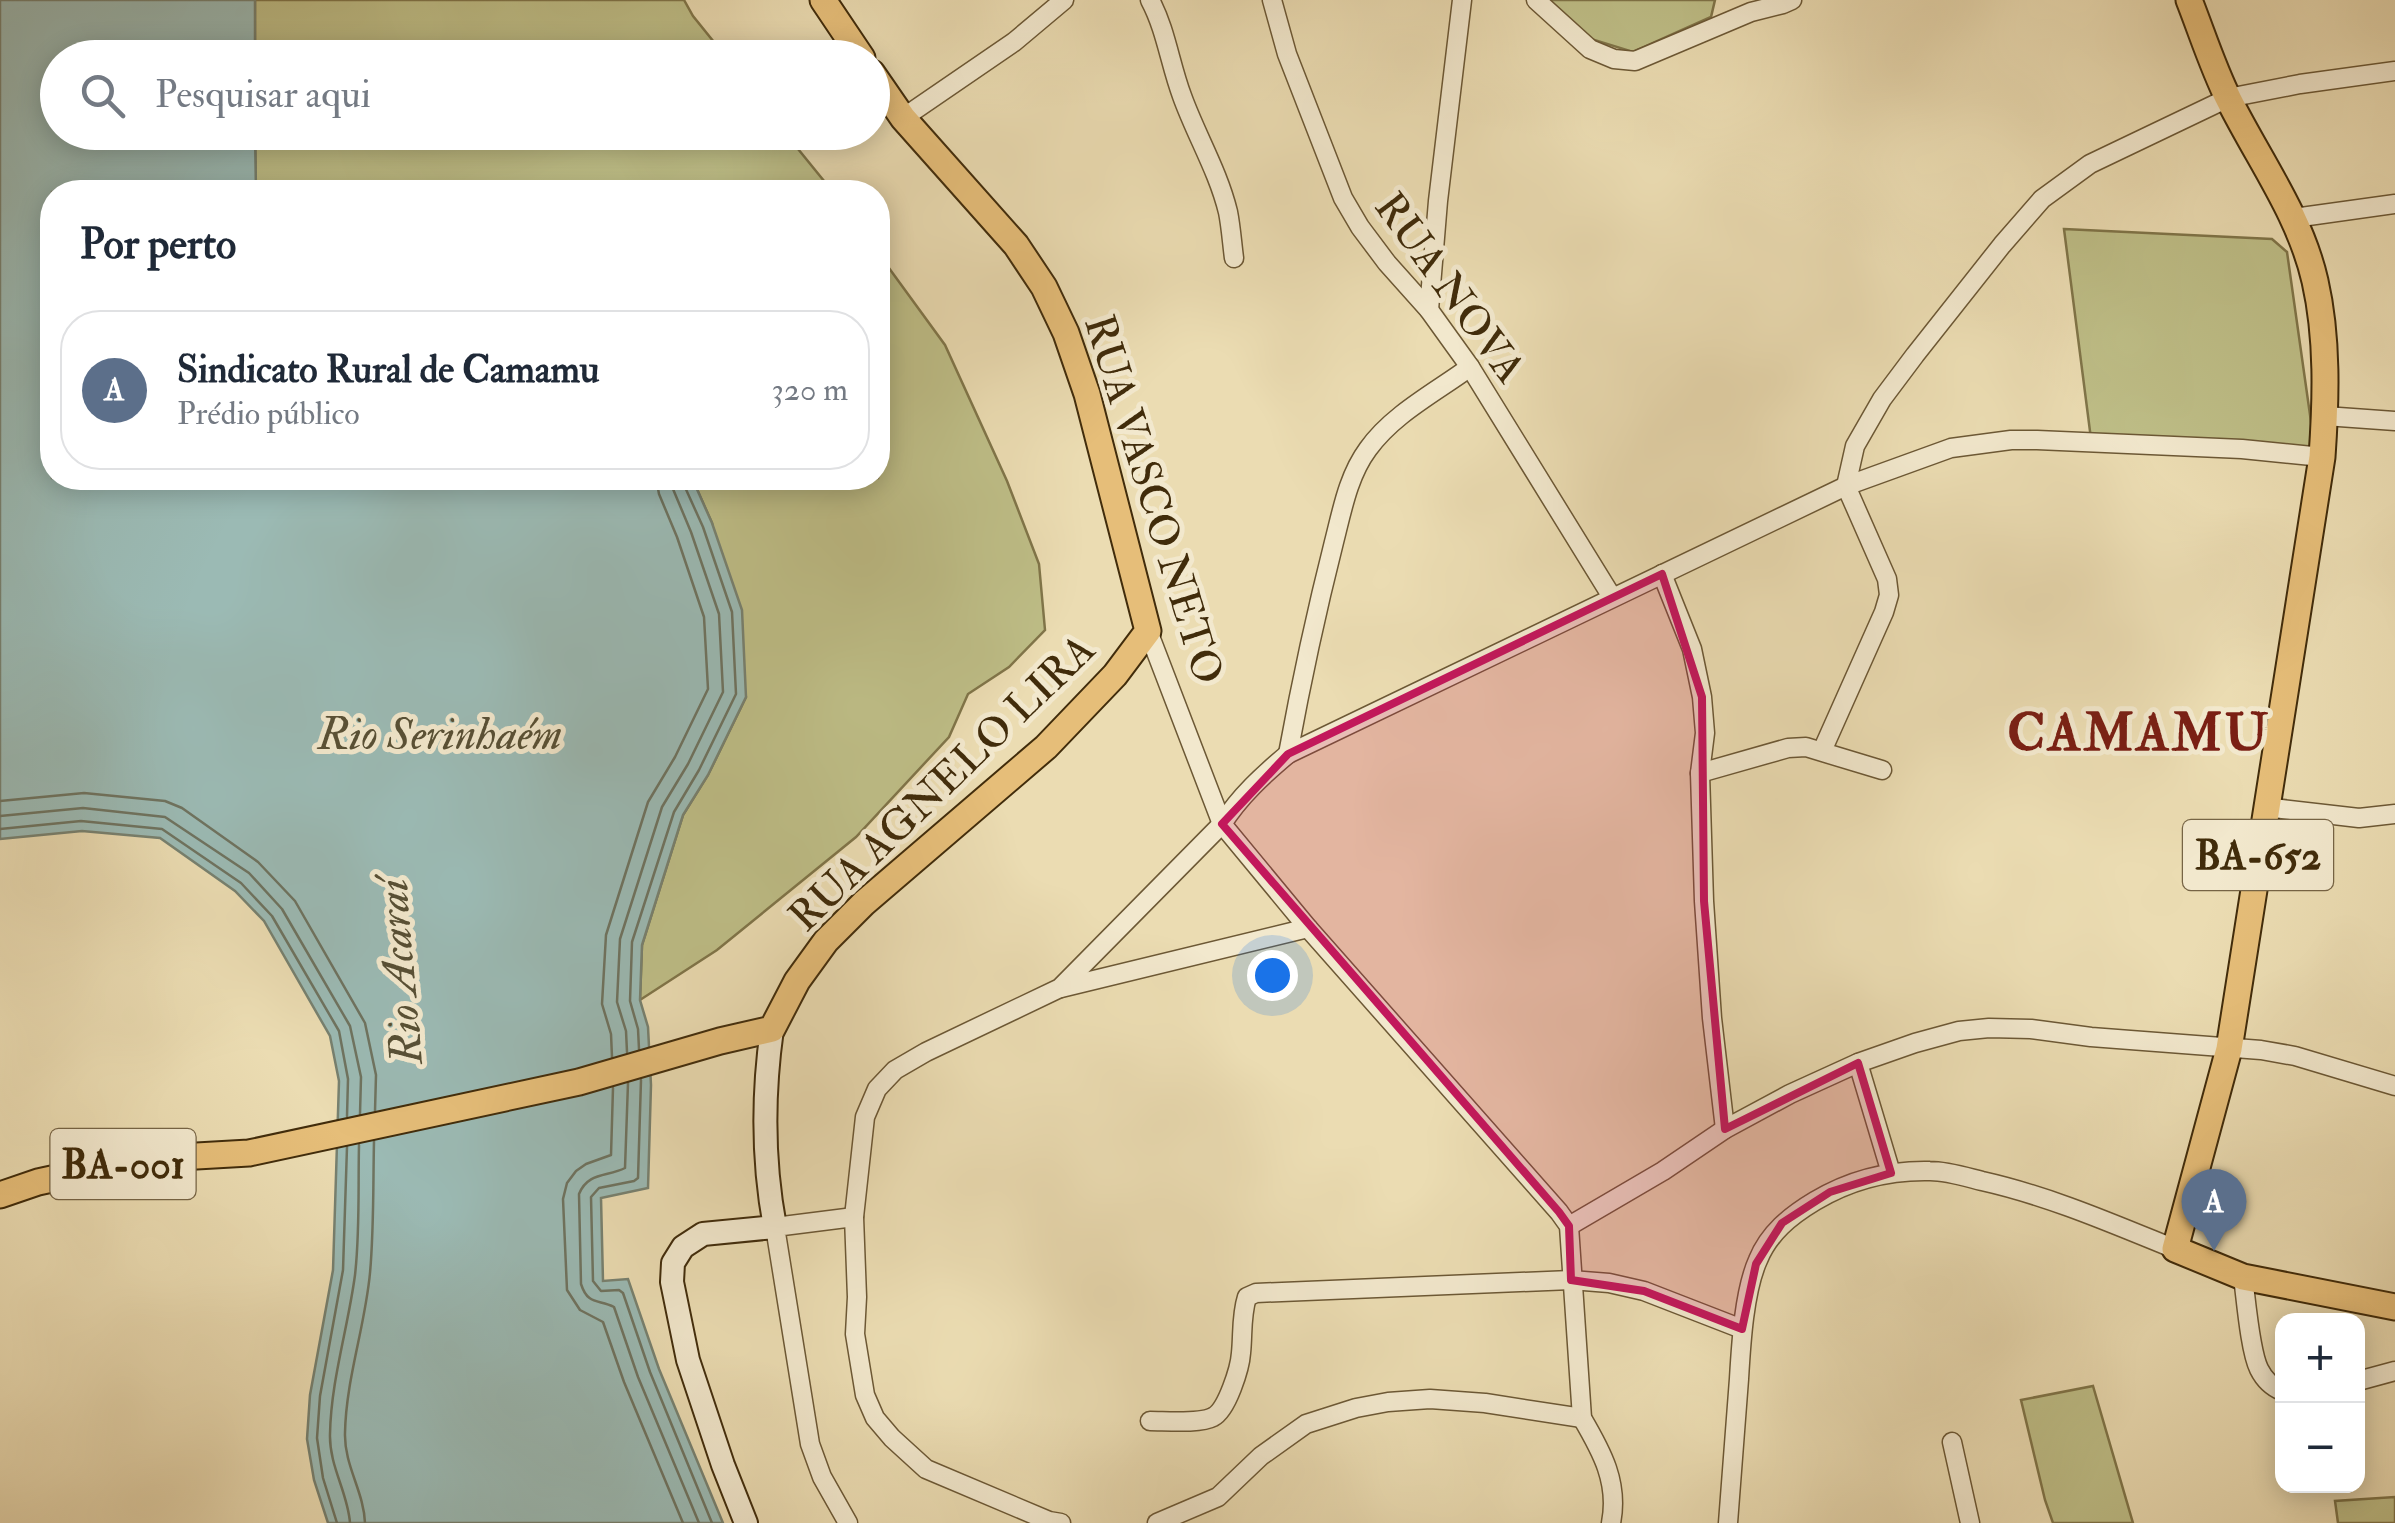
<!DOCTYPE html>
<html lang="pt">
<head>
<meta charset="utf-8">
<style>
	body { margin:0; font-family:"IM FELL Double Pica",serif; background:#f6f6f7; color:#1f2937 }
	.controls { position:absolute; right:30px; bottom:30px; display:grid; overflow:hidden; border-radius:20px; box-shadow:0 5px 25px #0003 }
	.controls button { width:90px; height:90px; display:grid; place-items:center; padding:0; border:0; border-bottom:2px solid #e0e1e3; background:#fff; color:#1f2937; font:50px sans-serif }
	.you { position:absolute; left:1272px; top:975px; width:35px; height:35px; margin:-25px; border:8px solid #fff; border-radius:50%; background:#1a73e8; box-shadow:0 0 0 15px #1a73e833 }
	.badge { display:grid; place-items:center; width:65px; height:65px; border-radius:50%; background:#8f2418; color:#fff; font-size:32px; font-weight:700 }
	.pin { position:absolute; translate:-50% -82px; filter:drop-shadow(0 2px 5px #0008) }
	.pin::after { content:''; position:absolute; top:52px; width:35px; height:30px; background:inherit; clip-path:polygon(0 0,100% 0,50% 100%) }
	.list { margin:0; padding:0; list-style:none }
	h2 { display:flex; justify-content:space-between; align-items:center; height:130px; margin:0; padding:0 40px; font-size:42px }
	h2 small { font-size:32px; font-weight:400; color:#747a83 }
	.list li { display:grid; grid-template-columns:65px 1fr auto; gap:30px; align-items:center; box-sizing:border-box; height:160px; margin:0 20px 20px; padding:0 20px; border:2px solid #e0e1e3; border-radius:40px }
	.list b { display:block; font-size:38px; white-space:nowrap }
	.list p { margin:0; font-size:32px; white-space:nowrap; color:#747a83 }
	.list em { font-size:32px; font-style:normal; color:#747a83 }
	.icon { flex:none; width:55px; height:55px; fill:none; stroke:currentColor; stroke-width:2; stroke-linecap:round; stroke-linejoin:round }
	.map { position:relative; flex:none; width:2395px; height:1523px; overflow:hidden }
	.search { position:absolute; background:#fff; box-shadow:0 5px 25px #0003; left:40px; top:40px; width:850px; height:110px; display:flex; align-items:center; gap:25px; box-sizing:border-box; padding:0 35px; border-radius:55px; color:#747a83; font-size:38px }
	.panel { position:absolute; background:#fff; box-shadow:0 5px 25px #0003; left:40px; top:180px; width:850px; height:310px; border-radius:40px }
	.map>svg:first-child { display:block }
	.green { fill:#bebe87; stroke:#807549; stroke-width:2.5 }
	.water { fill:#9bbab4; stroke:#778170; stroke-width:2.5 }
	.lines { fill:none; stroke-linecap:round; stroke-linejoin:round }
	.shore { stroke:#6e7360; stroke-width:2.5 }
	.street-casing { stroke:#6c5835; stroke-width:21 }
	.secondary-casing { stroke:#412c0b; stroke-width:26 }
	.primary-casing { stroke:#412c0b; stroke-width:29 }
	.street { stroke:#f2e8cd; stroke-width:18 }
	.secondary { stroke:#f2e8cd; stroke-width:22 }
	.primary { stroke:#e6be79; stroke-width:25 }
	.marked { fill:#c2185b; fill-opacity:0.2; stroke:#c2185b; stroke-width:8; stroke-linejoin:round }
	.labels { text-anchor:middle; stroke-width:10; stroke-linejoin:round; paint-order:stroke }
	.shield { fill:#f2e8cd; stroke:#766445; stroke-width:2.5 }
	.shield-label { font-size:40px; font-weight:bold; fill:#412c0b }
	.street-label { font-size:42px; fill:#412c0b; stroke:#f2e8cd }
	.water-label { font-size:45px; font-style:italic; fill:#585035; stroke:#f2e8cd }
	.district-label { font-size:52px; font-weight:bold; letter-spacing:2.5px; fill:#7a1f14; stroke:#f2e8cd }
</style>
</head>
<body>
<div class="map">
<svg width="2395" height="1523" viewBox="0 0 2395 1523">
	<rect width="100%" height="100%" fill="#ebdcb2"/>
	<filter id="stains"><feTurbulence type="fractalNoise" baseFrequency=".002" numOctaves="4"/><feColorMatrix values="0 0 0 0 .2 0 0 0 0 .09 0 0 0 0 .02 0 0 0 .5 -.17"/></filter>
	<radialGradient id="worn" r=".72"><stop offset=".6" stop-color="#630" stop-opacity="0"/><stop offset="1" stop-color="#630" stop-opacity=".3"/></radialGradient>
	<g class="green">
		<polygon points="255,0 684,0 693,16 726,57 255,57"/>
		<polygon points="1546,0 1715,0 1711,17 1633,52 1591,39"/>
		<polygon points="255,133 785,133 833,192 256,192"/>
		<polygon points="2064,229 2272,239 2287,252 2314,443 2309,451 2091,439"/>
		<polygon points="878,253 945,345 1007,481 1039,564 1045,630 1009,667 968,694 949,737 856,837 717,950 640,1000 642,945 683,815 708,775 746,697 712,523 692,478 878,478"/>
		<polygon points="2093,1386 2133,1523 2053,1523 2045,1500 2021,1400"/>
		<polygon points="2395,1497 2395,1523 2338,1523 2335,1501"/>
	</g>
	<polygon class="water" points="0,0 255,0 255,57 58,58 58,132 255,133 256,192 52,192 52,478 692,478 712,523 742,610 746,697 708,775 683,815 642,945 640,1000 648,1027 651,1085 648,1188 601,1198 603,1281 628,1279 659,1369 723,1523 328,1523 314,1480 307,1439 310,1395 333,1270 339,1081 330,1036 264,921 235,891 160,838 82,831 0,839"/>
	<g class="lines">
		<g class="shore">
			<polyline points="0,801 84,793 165,801 182,808 258,862 295,901 365,1023 376,1075 375,1111"/>
			<polyline points="0,816 83,808 165,817 249,873 282,909 350,1026 361,1077 360,1114"/>
			<polyline points="0,829 81,821 162,829 241,883 272,916 339,1031 348,1079 347,1116"/>
			<polyline points="639,1049 638,1029 630,1001 632,942 674,812 699,770 736,694 732,612 703,527 684,485 684,478"/>
			<polyline points="627,1052 626,1031 617,1002 620,939 662,807 688,764 723,692 719,614 691,532 673,489 671,478"/>
			<polyline points="612,1057 611,1034 602,1004 606,935 648,802 675,757 708,689 704,617 677,537 659,494 656,478"/>
			<polyline points="641,1080 638,1178 634,1181 599,1188 591,1197 593,1281 601,1291 619,1290 623,1293 650,1372 712,1523"/>
			<path d="M 628,1083 L 625,1168 C 607,1177 588,1172 579,1194 L 581,1284 C 588,1306 599,1299 614,1307 L 638,1377 L 699,1523"/>
			<polyline points="613,1088 611,1155 586,1164 576,1171 567,1183 563,1199 567,1290 580,1310 603,1322 624,1382 683,1523"/>
			<polyline points="337,1523 323,1478 317,1438 320,1396 343,1270 347,1147"/>
			<path d="M 350,1523 C 348,1493 329,1466 330,1434 C 331,1380 348,1328 355,1275 C 360,1232 358,1187 359,1145"/>
			<path d="M 365,1523 C 364,1492 344,1465 345,1433 C 346,1379 365,1327 370,1273 C 374,1229 373,1185 374,1141"/>
		</g>
		<defs>
			<g id="street">
				<path d="M 1150,0 C 1166,30 1170,64 1182,96 C 1196,135 1218,171 1228,212 C 1231,227 1232,243 1234,258"/>
				<polyline points="1272,0 1287,54 1343,198 1360,227 1387,263 1429,310 1470,367 1612,597"/>
				<polyline points="1536,0 1590,49 1614,59 1635,61 1751,12 1783,4 1792,0"/>
				<polyline points="903,118 1014,42 1064,0"/>
				<polyline points="2294,218 2395,204"/>
				<polyline points="1429,310 1438,201 1462,0"/>
				<polyline points="2325,416 2395,421"/>
				<polyline points="1662,574 1692,649 1702,697 1705,733 1700,773 1704,901 1712,1018 1725,1129"/>
				<path d="M 1148,631 L 1222,824 L 1308,928 L 1559,1212 L 1569,1226 L 1582,1418 C 1602,1452 1619,1483 1611,1523"/>
				<polyline points="1822,751 1884,612 1889,595 1887,579 1846,486 1855,446 1882,399 1915,355 2002,245 2042,199 2090,164 2228,98 2300,84 2395,71"/>
				<path d="M 1288,754 C 1301,683 1316,613 1334,542 C 1342,511 1348,476 1368,449 C 1393,414 1436,392 1470,367"/>
				<polyline points="1700,773 1788,748 1806,747 1882,770"/>
				<polyline points="2265,807 2359,818 2395,814"/>
				<polyline points="1061,988 1308,928"/>
				<polyline points="1858,1063 1891,1173"/>
				<polyline points="1569,1226 1663,1171 1725,1129 1790,1094 1858,1063 1915,1043 1959,1031 1989,1028 2031,1029 2091,1037 2261,1050 2295,1056 2395,1086"/>
				<path d="M 2243,1277 C 2246,1299 2250,1351 2259,1369 C 2264,1379 2272,1387 2282,1391"/>
				<polyline points="2358,1381 2395,1371"/>
				<path d="M 1150,1421 C 1166,1421 1200,1424 1213,1417 C 1227,1410 1240,1368 1241,1353 C 1243,1334 1241,1316 1247,1297 L 1256,1293 L 1571,1280 L 1609,1283 L 1644,1291 L 1742,1329"/>
				<polyline points="1952,1442 1970,1523"/>
				<polyline points="848,1523 822,1477 810,1444 775,1227 854,1217"/>
				<path d="M 1061,1523 L 1049,1521 L 926,1469 L 892,1438 L 875,1418 L 865,1395 L 855,1334 L 857,1297 L 854,1217 L 865,1117 L 877,1089 L 895,1070 L 926,1052 L 1060,988 L 1222,824 C 1240,796 1263,775 1288,754 L 1846,486 L 1951,448 L 2011,440 L 2037,440 L 2242,449 L 2322,457"/>
				<polyline points="1157,1523 1218,1497 1261,1456 1306,1424 1356,1408 1388,1402 1430,1399 1485,1403 1582,1418"/>
				<path d="M 1728,1523 C 1732,1475 1735,1427 1739,1379 C 1741,1345 1744,1291 1758,1260 C 1769,1233 1790,1216 1815,1201 C 1850,1180 1889,1170 1930,1171 C 1947,1171 1966,1177 1982,1181 C 2049,1196 2111,1223 2175,1249"/>
			</g>
			<path id="secondary" d="M 746,1523 L 723,1465 L 688,1360 L 672,1282 L 673,1263 L 683,1247 L 703,1234 L 775,1227 C 763,1163 763,1093 772,1029"/>
			<g id="primary">
				<polyline points="823,0 862,58"/>
				<path d="M 2189,0 C 2202,33 2213,68 2229,100 C 2259,160 2300,215 2315,281 C 2328,338 2326,400 2322,457 L 2229,1049 L 2175,1249 L 2243,1277 L 2395,1307"/>
				<polyline points="0,1195 38,1182 144,1159 249,1153 579,1082 720,1041 772,1029 797,981 826,941 864,903 1046,747 1115,675 1148,631 1087,394 1066,333 1044,287 1016,245 903,118 872,73"/>
			</g>
		</defs>
		<use href="#street" class="street-casing"/>
		<use href="#secondary" class="secondary-casing"/>
		<use href="#primary" class="primary-casing"/>
		<use href="#street" class="street"/>
		<use href="#secondary" class="secondary"/>
		<use href="#primary" class="primary"/>
	</g>
	<path class="marked" d="M 1662,574 L 1702,697 L 1704,901 L 1725,1129 L 1858,1063 L 1891,1173 L 1830,1192 L 1782,1223 L 1756,1264 L 1742,1329 L 1644,1291 L 1571,1280 L 1569,1226 L 1559,1212 L 1222,824 L 1288,754 Z"/>
	<g class="labels">
		<g class="shield">
			<rect x="2183" y="820" width="150" height="70" rx="8"/>
			<rect x="50.5" y="1129" width="145" height="70" rx="8"/>
		</g>
		<g class="shield-label">
			<text x="2258" y="869">BA-652</text>
			<text x="123" y="1178">BA-001</text>
		</g>
		<g class="street-label">
			<text transform="translate(1451 287) rotate(54)" y="15">RUA NOVA</text>
			<text transform="translate(1155 499) rotate(73)" y="15">RUA VASCO NETO</text>
			<text transform="translate(941 782) rotate(-44)" y="15">RUA AGNELO LIRA</text>
		</g>
		<g class="water-label">
			<text x="440" y="749">Rio Serinhaém</text>
			<text transform="translate(398 972) rotate(-95)" y="16">Rio Acaraí</text>
		</g>
		<g class="district-label">
			<text x="2139" y="750">CAMAMU</text>
		</g>
	</g>
	<rect width="100%" height="100%" filter="url(#stains)"/>
	<rect width="100%" height="100%" fill="url(#worn)"/>
</svg>
<div class="controls">
<button>+</button>
<button>−</button>
</div>
<div class="you"></div>
<div class="pin badge" style="left:2214px;top:1251px;background:#5c6f8a">A</div>
<div class="search"><svg class="icon" aria-label="search" viewBox="0 0 24 24"><circle cx="10" cy="10" r="6"/><path d="M15 15l6 6"/></svg>Pesquisar aqui</div>
<section class="panel">
<h2>Por perto<small></small></h2>
<ul class="list">
<li><span class="badge" style="background:#5c6f8a">A</span><div><b>Sindicato Rural de Camamu</b><p>Prédio público</p></div><em>320 m</em></li>
</ul>
</section>
</div>
</body>
</html>
